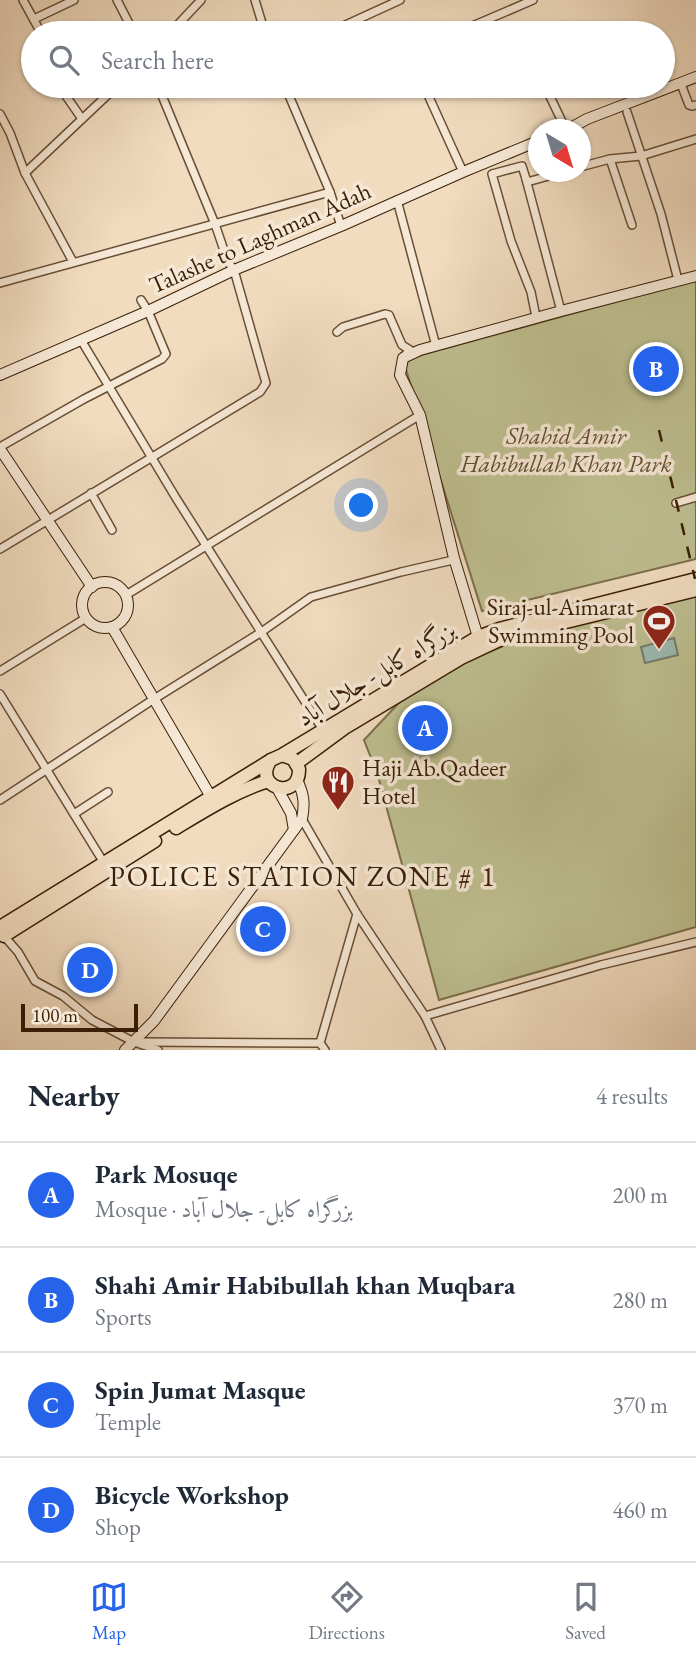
<!DOCTYPE html>
<html lang="en">
<head>
<meta charset="utf-8">
<style>
	body { margin:0; font-family:"EB Garamond",Amiri,serif; background:#f2f2f3; color:#1f2937 }
	.compass { position:absolute; left:528px; top:119px; width:63px; height:63px; border-radius:50%; background:#fff; box-shadow:0 2px 5px #0004; rotate:142deg }
	.scale { position:absolute; left:21px; bottom:18px; width:117px; box-sizing:border-box; padding-left:7px; border:4px solid #3a1e05; border-top:0; font-size:19px; line-height:24px; white-space:nowrap; color:#3a1e05; -webkit-text-stroke:5px #f6e8d6; paint-order:stroke }
	.you { position:absolute; left:362px; top:506px; width:24px; height:24px; margin:-18px; border:5px solid #fff; border-radius:50%; background:#1a73e8; box-shadow:0 0 0 10px #1a73e833 }
	.badge { display:grid; place-items:center; width:46px; height:46px; border-radius:50%; background:#2563eb; color:#fff; font-size:23px; font-weight:700 }
	.pin { position:absolute; translate:-50% -50%; border:4px solid #fff; box-shadow:0 2px 7px #0006 }
	.list { margin:0; padding:0; list-style:none }
	h2 { display:flex; justify-content:space-between; align-items:center; height:91px; margin:0; padding:0 28px; font-size:30px }
	h2 small { font-size:23px; font-weight:400; color:#747a83 }
	.list li { display:grid; grid-template-columns:46px 1fr auto; gap:21px; align-items:center; box-sizing:border-box; height:105px; padding:0 28px; border-top:2px solid #e0e1e3 }
	.list b { display:block; font-size:26px; white-space:nowrap }
	.list p { margin:0; font-size:23px; white-space:nowrap; color:#747a83 }
	.list em { font-size:23px; font-style:normal; color:#747a83 }
	.icon { flex:none; width:38px; height:38px; fill:none; stroke:currentColor; stroke-width:2; stroke-linecap:round; stroke-linejoin:round }
	.map { position:relative; flex:none; width:696px; height:1050px; overflow:hidden }
	.search { position:absolute; background:#fff; box-shadow:0 2px 5px #0004; left:21px; right:21px; top:21px; height:77px; display:flex; align-items:center; gap:18px; box-sizing:border-box; padding:0 24px; border-radius:38px; color:#747a83; font-size:26px }
	.sheet { height:511px; background:#fff }
	nav { display:flex; justify-content:space-around; align-items:center; box-sizing:border-box; height:98px; border-top:2px solid #e0e1e3; background:#fff; font-size:19px; color:#747a83 }
	nav a { display:grid; justify-items:center; gap:4px }
	nav .on { color:#2563eb }
	.map>svg:first-child { display:block }
	.green { fill:#bebf90; stroke:#7c6e4a; stroke-width:2 }
	.water { fill:#9bbcb2; stroke:#747d6d; stroke-width:2 }
	.lines { fill:none; stroke-linecap:round; stroke-linejoin:round }
	.street-casing { stroke:#684e34; stroke-width:10 }
	.secondary-casing { stroke:#3a1e05; stroke-width:12 }
	.highway-casing { stroke:#3a1e05; stroke-width:15 }
	.street { stroke:#f6e8d6; stroke-width:7 }
	.secondary { stroke:#f6e8d6; stroke-width:10 }
	.highway { stroke:#f1dcc0; stroke-width:12 }
	.rail { stroke:#3a1e05; stroke-width:2.5; stroke-dasharray:12 12; stroke-linecap:butt }
	.labels { text-anchor:middle; stroke-width:7; stroke-linejoin:round; paint-order:stroke }
	.street-label { font-size:24px; fill:#3a1e05; stroke:#f6e8d6 }
	.park-label { font-size:24px; font-style:italic; fill:#624e2f; stroke:#f6e8d6 }
	.poi-label { font-size:24px; fill:#3a1e05; stroke:#f6e8d6; text-anchor:end }
	.quarter-label { font-size:28px; letter-spacing:2px; fill:#3a1e05; stroke:#f6e8d6 }
</style>
</head>
<body>
<div class="map">
<svg width="696" height="1050" viewBox="0 0 696 1050">
	<rect width="100%" height="100%" fill="#f1dcc0"/>
	<filter id="stains"><feTurbulence type="fractalNoise" baseFrequency=".00286" numOctaves="4"/><feColorMatrix values="0 0 0 0 .2 0 0 0 0 .09 0 0 0 0 .02 0 0 0 .5 -.17"/></filter>
	<radialGradient id="worn" r=".72"><stop offset=".6" stop-color="#630" stop-opacity="0"/><stop offset="1" stop-color="#630" stop-opacity=".3"/></radialGradient>
	<g class="green">
		<polygon points="696,280 696,559 482,611 403,360"/>
		<polygon points="696,595 696,927 439,1000 378,776 364,740 409,692 453,668 521,638"/>
	</g>
	<polygon class="water" points="674,638 678,655 645,663 641,647"/>
	<g class="lines">
		<defs>
			<g id="street">
				<polyline points="23,0 41,33"/>
				<polyline points="117,0 134,33"/>
				<polyline points="255,0 265,33"/>
				<polyline points="34,19 74,0"/>
				<polyline points="170,33 201,0"/>
				<polyline points="328,33 400,0"/>
				<polyline points="456,33 533,0"/>
				<polyline points="681,84 689,105 692,106 696,105"/>
				<polyline points="62,86 64,93 82,119"/>
				<polyline points="285,86 330,192 341,226"/>
				<polyline points="424,86 463,172"/>
				<polyline points="545,86 566,130"/>
				<polyline points="627,112 661,214 678,280"/>
				<polyline points="0,114 10,133 25,173 73,262"/>
				<polyline points="610,159 632,225"/>
				<polyline points="580,167 610,159 641,156 696,139"/>
				<polyline points="25,173 117,86"/>
				<polyline points="526,179 561,311"/>
				<polyline points="397,200 436,346"/>
				<polyline points="0,283 330,192"/>
				<polyline points="536,317 531,292 511,241 492,174 522,166 527,182 563,172"/>
				<polyline points="337,332 343,327 385,314 389,315 402,345 410,350 405,355"/>
				<polyline points="81,340 176,498 323,730"/>
				<polyline points="0,447 84,399 162,359 166,354 148,311 141,300"/>
				<polyline points="91,493 112,530"/>
				<polyline points="676,503 696,497"/>
				<polyline points="0,549 260,392 266,383 234,270 228,262 215,224 158,86"/>
				<polyline points="126,595 420,415"/>
				<polyline points="0,671 86,618"/>
				<polyline points="0,694 104,863"/>
				<polyline points="0,800 151,701 260,633 311,597 401,572 453,560 454,558"/>
				<polyline points="74,814 108,792"/>
				<polyline points="302,819 357,914 425,1016 601,965 696,942"/>
				<polyline points="4,936 18,952 35,981 63,996 92,1020 134,1042 158,1050"/>
				<polyline points="425,1016 441,1050"/>
				<polyline points="142,1042 320,1043"/>
				<polyline points="325,1050 320,1043 357,914"/>
			</g>
			<g id="secondary">
				<polyline points="567,130 587,119 696,77"/>
				<polyline points="0,375 148,311 234,270 341,226 463,172 538,141"/>
				<polyline points="0,449 92,587"/>
				<circle cx="105" cy="605" r="23"/>
				<polyline points="112,627 211,797"/>
				<polyline points="478,637 454,558 420,415 400,375 403,358 420,350 561,311 696,276"/>
				<polyline points="277,788 291,813 294,830"/>
				<path d="M 125,1050 L 154,1021 L 302,819 C 305,804 304,794 297,780"/>
			</g>
			<g id="highway">
				<path d="M 282,755 L 293,759 L 299,769 C 300,802 251,788 271,760 L 282,755 L 478,637 L 499,629 L 696,579"/>
				<polyline points="297,763 346,727 461,658 495,642 513,635 696,590"/>
				<path d="M 176,828 C 206,810 236,791 268,781"/>
				<polyline points="0,927 271,760"/>
				<polyline points="0,930 4,936 155,841"/>
			</g>
		</defs>
		<use href="#street" class="street-casing"/>
		<use href="#secondary" class="secondary-casing"/>
		<use href="#highway" class="highway-casing"/>
		<use href="#street" class="street"/>
		<use href="#secondary" class="secondary"/>
		<use href="#highway" class="highway"/>
		<polyline class="rail" points="659,430 695,579"/>
	</g>
	<defs>
		<symbol id="stadium-pin" viewBox="-11 -11 22 30"><path d="M0 17L-7.5 6A9.5 9.5 0 1 1 7.5 6Z" fill="#8f2418" stroke="#f6e8d6"/><path d="M0-5a6.5 5 0 1 0 0 10a6.5 5 0 1 0 0-10ZM-3.5-1.8h7v3.6h-7Z" fill="#fff"/></symbol>
		<symbol id="restaurant-pin" viewBox="-11 -11 22 30"><path d="M0 17L-7.5 6A9.5 9.5 0 1 1 7.5 6Z" fill="#8f2418" stroke="#f6e8d6"/><path d="M-5-6h1v4h1v-4h1v4h1v-4h1v5L-1.5 .5V6h-2V.5L-5-1ZM5-6V6H3V1.5H1.5Q1.5-4 5-6Z" fill="#fff"/></symbol>
	</defs>
	<g fill-rule="evenodd">
		<use href="#stadium-pin" x="640" y="602" width="38" height="52"/>
		<use href="#restaurant-pin" x="319" y="763" width="38" height="52"/>
	</g>
	<g class="labels">
		<g class="street-label">
			<text transform="translate(260 238) rotate(-24)" y="8">Talashe to Laghman Adah</text>
			<text transform="translate(376 674) rotate(-31)" y="8">بزرگراه کابل- جلال آباد</text>
		</g>
		<g class="park-label">
			<text x="566" y="444">Shahid Amir<tspan x="566" dy="28">Habibullah Khan Park</tspan></text>
		</g>
		<g class="poi-label">
			<text x="634" y="615">Siraj-ul-Aimarat<tspan x="634" dy="28">Swimming Pool</tspan></text>
			<text x="362" y="776" text-anchor="start">Haji Ab.Qadeer<tspan x="362" dy="28">Hotel</tspan></text>
		</g>
		<g class="quarter-label">
			<text x="303" y="886">POLICE STATION ZONE # 1</text>
		</g>
	</g>
	<rect width="100%" height="100%" filter="url(#stains)"/>
	<rect width="100%" height="100%" fill="url(#worn)"/>
</svg>
<svg class="compass" viewBox="-18 -18 36 36"><path d="M0-13l5 13h-10z" fill="#e53935"/><path d="M0 13l5-13h-10z" fill="#747a83"/></svg>
<div class="scale">100 m</div>
<div class="you"></div>
<div class="pin badge" style="left:425px;top:728px">A</div>
<div class="pin badge" style="left:656px;top:369px">B</div>
<div class="pin badge" style="left:263px;top:929px">C</div>
<div class="pin badge" style="left:90px;top:970px">D</div>
<div class="search"><svg class="icon" aria-label="search" viewBox="0 0 24 24"><circle cx="10" cy="10" r="6"/><path d="M15 15l6 6"/></svg>Search here</div>
</div>
<section class="sheet">
<h2>Nearby<small>4 results</small></h2>
<ul class="list">
<li><span class="badge">A</span><div><b>Park Mosuqe</b><p>Mosque · بزرگراه کابل- جلال آباد</p></div><em>200 m</em></li>
<li><span class="badge">B</span><div><b>Shahi Amir Habibullah khan Muqbara</b><p>Sports</p></div><em>280 m</em></li>
<li><span class="badge">C</span><div><b>Spin Jumat Masque</b><p>Temple</p></div><em>370 m</em></li>
<li><span class="badge">D</span><div><b>Bicycle Workshop</b><p>Shop</p></div><em>460 m</em></li>
</ul>
</section>
<nav>
<a class="on"><svg class="icon" aria-label="map" viewBox="0 0 24 24"><path d="M3 6l6-2 6 2 6-2v14l-6 2-6-2-6 2zM9 4v14M15 6v14"/></svg>Map</a>
<a><svg class="icon" aria-label="directions" viewBox="0 0 24 24"><path d="M12 3l9 9-9 9-9-9zM9 14v-3h6M13 9l2 2-2 2"/></svg>Directions</a>
<a><svg class="icon" aria-label="saved" viewBox="0 0 24 24"><path d="M7 4h10v16l-5-4-5 4z"/></svg>Saved</a>
</nav>
</body>
</html>
